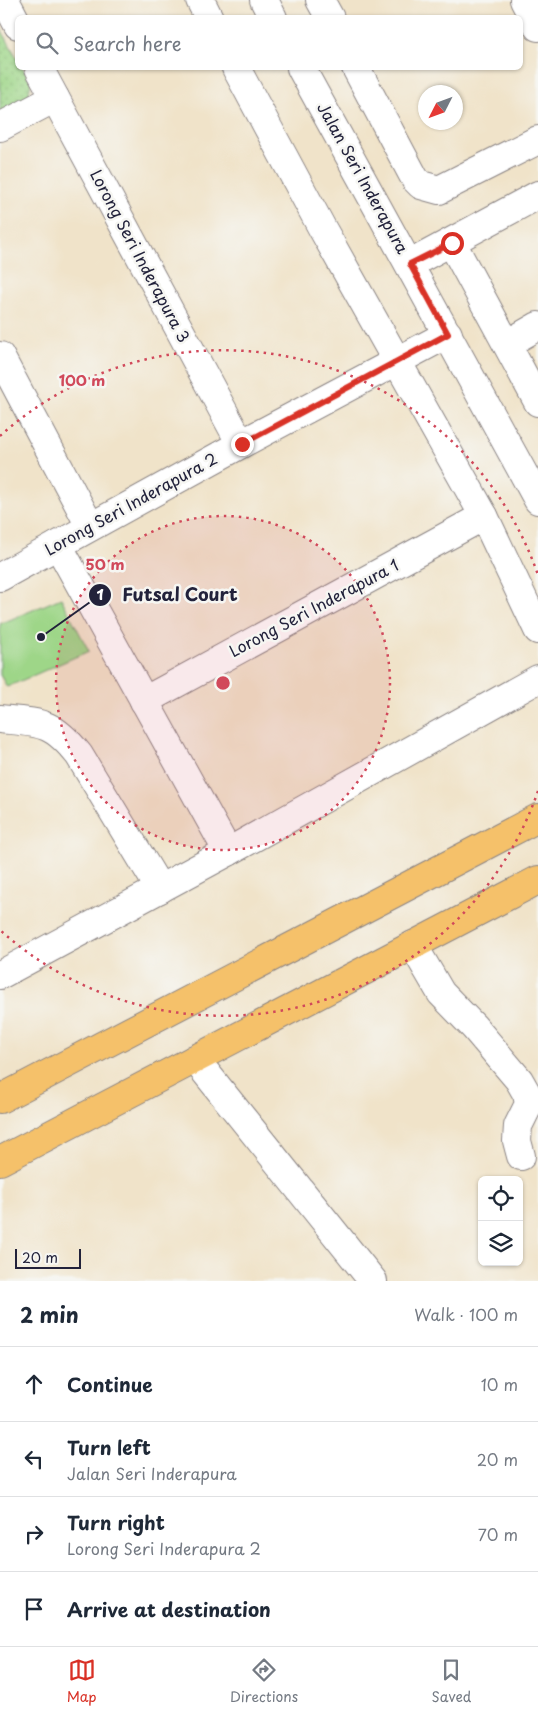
<!DOCTYPE html>
<html lang="en">
<head>
<meta charset="utf-8">
<style>
	body { margin:0; font-family:"Playpen Sans",sans-serif; background:#f2f2f3; color:#1f2937 }
	.controls { position:absolute; right:15px; bottom:15px; display:grid; overflow:hidden; border-radius:8px; box-shadow:0 1px 4px #0004 }
	.controls button { width:45px; height:45px; display:grid; place-items:center; padding:0; border:0; border-bottom:1px solid #e0e1e3; background:#fff; color:#1f2937; font:25px sans-serif }
	.compass { position:absolute; left:418px; top:85px; width:45px; height:45px; border-radius:50%; background:#fff; box-shadow:0 1px 4px #0004; rotate:228deg }
	.scale { position:absolute; left:15px; bottom:12px; width:66px; box-sizing:border-box; padding-left:5px; border:2px solid #22223b; border-top:0; font-size:14px; line-height:18px; white-space:nowrap; color:#22223b; -webkit-text-stroke:4px #f6f6f2; paint-order:stroke }
	.stop { position:absolute; width:15px; height:15px; margin:-11px; border:4px solid #d93025; border-radius:50%; background:#fff }
	.stop.end { background:#d93025; border-color:#fff; box-shadow:0 1px 5px #0008 }
	.list { margin:0; padding:0; list-style:none }
	h2 { display:flex; justify-content:space-between; align-items:center; height:65px; margin:0; padding:0 20px; font-size:21px }
	h2 small { font-size:16px; font-weight:400; color:#747a83 }
	.list li { display:grid; grid-template-columns:32px 1fr auto; gap:15px; align-items:center; box-sizing:border-box; height:75px; padding:0 20px; border-top:1px solid #e0e1e3 }
	.list b { display:block; font-size:19px; white-space:nowrap }
	.list p { margin:0; font-size:16px; white-space:nowrap; color:#747a83 }
	.list em { font-size:16px; font-style:normal; color:#747a83 }
	.icon { flex:none; width:28px; height:28px; fill:none; stroke:currentColor; stroke-width:2; stroke-linecap:round; stroke-linejoin:round }
	.map { position:relative; flex:none; width:538px; height:1281px; overflow:hidden }
	.search { position:absolute; background:#fff; box-shadow:0 1px 4px #0004; left:15px; right:15px; top:15px; height:55px; display:flex; align-items:center; gap:12px; box-sizing:border-box; padding:0 18px; border-radius:8px; color:#747a83; font-size:19px }
	.sheet { height:365px; background:#fff }
	nav { display:flex; justify-content:space-around; align-items:center; box-sizing:border-box; height:70px; border-top:1px solid #e0e1e3; background:#fff; font-size:14px; color:#747a83 }
	nav a { display:grid; justify-items:center; gap:2px }
	nav .on { color:#d93025 }
	.map>svg:first-child { display:block }
	.grass { fill:url(#grass-dots); stroke:#607c62 }
	.pitch { fill:#9ed688; stroke:#607c62 }
	.lines { fill:none; stroke-linecap:round; stroke-linejoin:round }
	.minor-casing { stroke:#898282; stroke-width:30 }
	.highway-casing { stroke:#898282; stroke-width:30 }
	.minor { stroke:#fff; stroke-width:28 }
	.highway { stroke:#f5c16b; stroke-width:28 }
	.route { stroke:#d93025; stroke-width:6 }
	.ring { fill:none; stroke:#d1495b; stroke-width:2.5; stroke-dasharray:2.5 5 }
	.labels { text-anchor:middle; stroke-width:5; stroke-linejoin:round; paint-order:stroke }
	.street-label { font-size:16px; fill:#22223b; stroke:#f6f6f2 }
	.centre { fill:#d1495b; stroke:#f6f6f2; stroke-width:2.5 }
	.ring-label { font-size:15px; text-anchor:middle; font-weight:bold; fill:#d1495b; stroke:#f6f6f2; stroke-width:5; stroke-linejoin:round; paint-order:stroke }
	.leader { fill:none; stroke:#22223b; stroke-width:2 }
	.callout-dot { fill:#22223b; stroke:#f6f6f2; stroke-width:2 }
	.mark-label { font-size:15px; text-anchor:middle; font-weight:bold; fill:#fff }
	.callout-label { font-size:18px; text-anchor:middle; font-weight:bold; fill:#22223b; stroke:#f6f6f2; stroke-width:5; stroke-linejoin:round; paint-order:stroke }
</style>
</head>
<body>
<div class="map">
<svg width="538" height="1281" viewBox="0 0 538 1281">
	<defs>
		<pattern id="grass-dots" width="8" height="8" patternUnits="userSpaceOnUse" patternTransform="scale(1.25)"><rect width="8" height="8" fill="#9ed688"/><path d="M2 2h.1M6 6h.1" fill="none" stroke="#88b776" stroke-width="1.8" stroke-linecap="round"/></pattern>
	</defs>
	<rect width="100%" height="100%" fill="#f6f6f2"/>
	<filter id="ink" filterUnits="userSpaceOnUse"><feTurbulence type="fractalNoise" baseFrequency=".02" numOctaves="2"/><feDisplacementMap in="SourceGraphic" scale="10" xChannelSelector="R" yChannelSelector="G"/><feConvolveMatrix kernelMatrix="1 2 1 2 8 2 1 2 1" color-interpolation-filters="sRGB"/></filter>
	<filter id="wash" filterUnits="userSpaceOnUse"><feTurbulence type="fractalNoise" baseFrequency=".0096" numOctaves="4" result="noise"/><feDisplacementMap in="SourceGraphic" scale="20" xChannelSelector="R" yChannelSelector="G"/><feGaussianBlur stdDeviation="1.12" result="paint"/><feColorMatrix in="noise" values="0 0 0 0 0 0 0 0 0 0 0 0 0 0 0 0 0 1.4 0 .05"/><feComposite in="paint" operator="in"/></filter>
	<g filter="url(#wash)">
		<rect width="100%" height="100%" fill="#f0e3c9"/>
		<polygon class="grass" points="0,27 17,58 18,68 23,68 31,81 28,99 0,113"/>
		<polygon class="pitch" points="61,598 89,651 7,687 0,675 0,624"/>
	</g>
	<g filter="url(#ink)">
		<g class="lines">
			<defs>
				<g id="minor">
					<polyline points="5,0 18,25"/>
					<polyline points="200,0 209,18"/>
					<polyline points="264,0 273,18"/>
					<polyline points="320,0 330,18"/>
					<polyline points="524,0 538,27"/>
					<polyline points="39,68 241,444"/>
					<polyline points="236,68 322,228 484,516 538,630"/>
					<polyline points="301,68 538,500"/>
					<polyline points="356,68 415,179 421,185 439,190 538,140"/>
					<polyline points="0,127 55,98"/>
					<polyline points="452,243 538,402"/>
					<polyline points="410,264 538,195"/>
					<polyline points="507,344 538,326"/>
					<polyline points="0,356 90,526"/>
					<polyline points="58,545 228,852"/>
					<polyline points="0,577 241,444 448,334"/>
					<polyline points="144,701 484,516"/>
					<path d="M 0,719 C 41,723 52,721 79,755 L 160,889"/>
					<polyline points="413,945 441,993 474,1027 519,1080 527,1094 529,1104 518,1126 517,1141 521,1156"/>
					<polyline points="0,975 228,852 538,679"/>
					<polyline points="195,1059 373,1281"/>
				</g>
				<g id="highway">
					<polyline points="0,1099 538,818"/>
					<polyline points="0,1161 538,880"/>
				</g>
			</defs>
			<use href="#minor" class="minor-casing"/>
			<use href="#highway" class="highway-casing"/>
			<use href="#minor" class="minor"/>
			<use href="#highway" class="highway"/>
		</g>
	</g>
	<g class="lines" filter="url(#ink)">
		<polyline class="route" points="242,444 448,334 410,264 452,243"/>
	</g>
	<circle cx="223" cy="683" r="167" fill="#d1495b" fill-opacity=".12"/>
	<g class="ring">
		<circle cx="223" cy="683" r="167"/>
		<path d="M538 791A333 333 0 0 1 0 930M0 436A333 333 0 0 1 538 575"/>
	</g>
	<g class="labels">
		<g class="street-label">
			<text transform="translate(363 178) rotate(61)" y="6">Jalan Seri Inderapura</text>
			<text transform="translate(140 256) rotate(62)" y="6">Lorong Seri Inderapura 3</text>
			<text transform="translate(131 504) rotate(-29)" y="6">Lorong Seri Inderapura 2</text>
			<text transform="translate(314 608) rotate(-28)" y="6">Lorong Seri Inderapura 1</text>
		</g>
	</g>
	<circle cx="223" cy="683" r="8" class="centre"/>
	<g class="ring-label">
		<text x="82" y="386">100 m</text>
		<text x="105" y="570">50 m</text>
	</g>
	<path class="leader" d="M41 637L100 595"/>
	<g class="callout-dot">
		<circle cx="41" cy="637" r="5"/>
		<circle cx="100" cy="595" r="12"/>
	</g>
	<g class="mark-label">
		<text x="100" y="600">1</text>
	</g>
	<g class="callout-label">
		<text x="180" y="601">Futsal Court</text>
	</g>
</svg>
<div class="controls">
<button><svg class="icon" aria-label="locate" viewBox="0 0 24 24"><circle cx="12" cy="12" r="6"/><path d="M12 2v4M12 18v4M2 12h4M18 12h4"/></svg></button>
<button><svg class="icon" aria-label="layers" viewBox="0 0 24 24"><path d="M12 4l9 5-9 5-9-5zM3 14l9 5 9-5"/></svg></button>
</div>
<svg class="compass" viewBox="-18 -18 36 36"><path d="M0-13l5 13h-10z" fill="#e53935"/><path d="M0 13l5-13h-10z" fill="#747a83"/></svg>
<div class="scale">20 m</div>
<div class="stop" style="left:452px;top:243px"></div>
<div class="stop end" style="left:242px;top:444px"></div>
<div class="search"><svg class="icon" aria-label="search" viewBox="0 0 24 24"><circle cx="10" cy="10" r="6"/><path d="M15 15l6 6"/></svg>Search here</div>
</div>
<section class="sheet">
<h2>2 min<small>Walk · 100 m</small></h2>
<ul class="list">
<li><svg class="icon" aria-label="ahead" viewBox="0 0 24 24"><path d="M12 20V5M6 11l6-6 6 6"/></svg><div><b>Continue</b></div><em>10 m</em></li>
<li><svg class="icon" aria-label="left" viewBox="0 0 24 24"><path d="M17 20v-9H6M10 6l-5 5 5 5"/></svg><div><b>Turn left</b><p>Jalan Seri Inderapura</p></div><em>20 m</em></li>
<li><svg class="icon" aria-label="right" viewBox="0 0 24 24"><path d="M7 20v-9h11M14 6l5 5-5 5"/></svg><div><b>Turn right</b><p>Lorong Seri Inderapura 2</p></div><em>70 m</em></li>
<li><svg class="icon" aria-label="arrive" viewBox="0 0 24 24"><path d="M6 21V4h12l-3 4 3 4H6"/></svg><div><b>Arrive at destination</b></div></li>
</ul>
</section>
<nav>
<a class="on"><svg class="icon" aria-label="map" viewBox="0 0 24 24"><path d="M3 6l6-2 6 2 6-2v14l-6 2-6-2-6 2zM9 4v14M15 6v14"/></svg>Map</a>
<a><svg class="icon" aria-label="directions" viewBox="0 0 24 24"><path d="M12 3l9 9-9 9-9-9zM9 14v-3h6M13 9l2 2-2 2"/></svg>Directions</a>
<a><svg class="icon" aria-label="saved" viewBox="0 0 24 24"><path d="M7 4h10v16l-5-4-5 4z"/></svg>Saved</a>
</nav>
</body>
</html>
